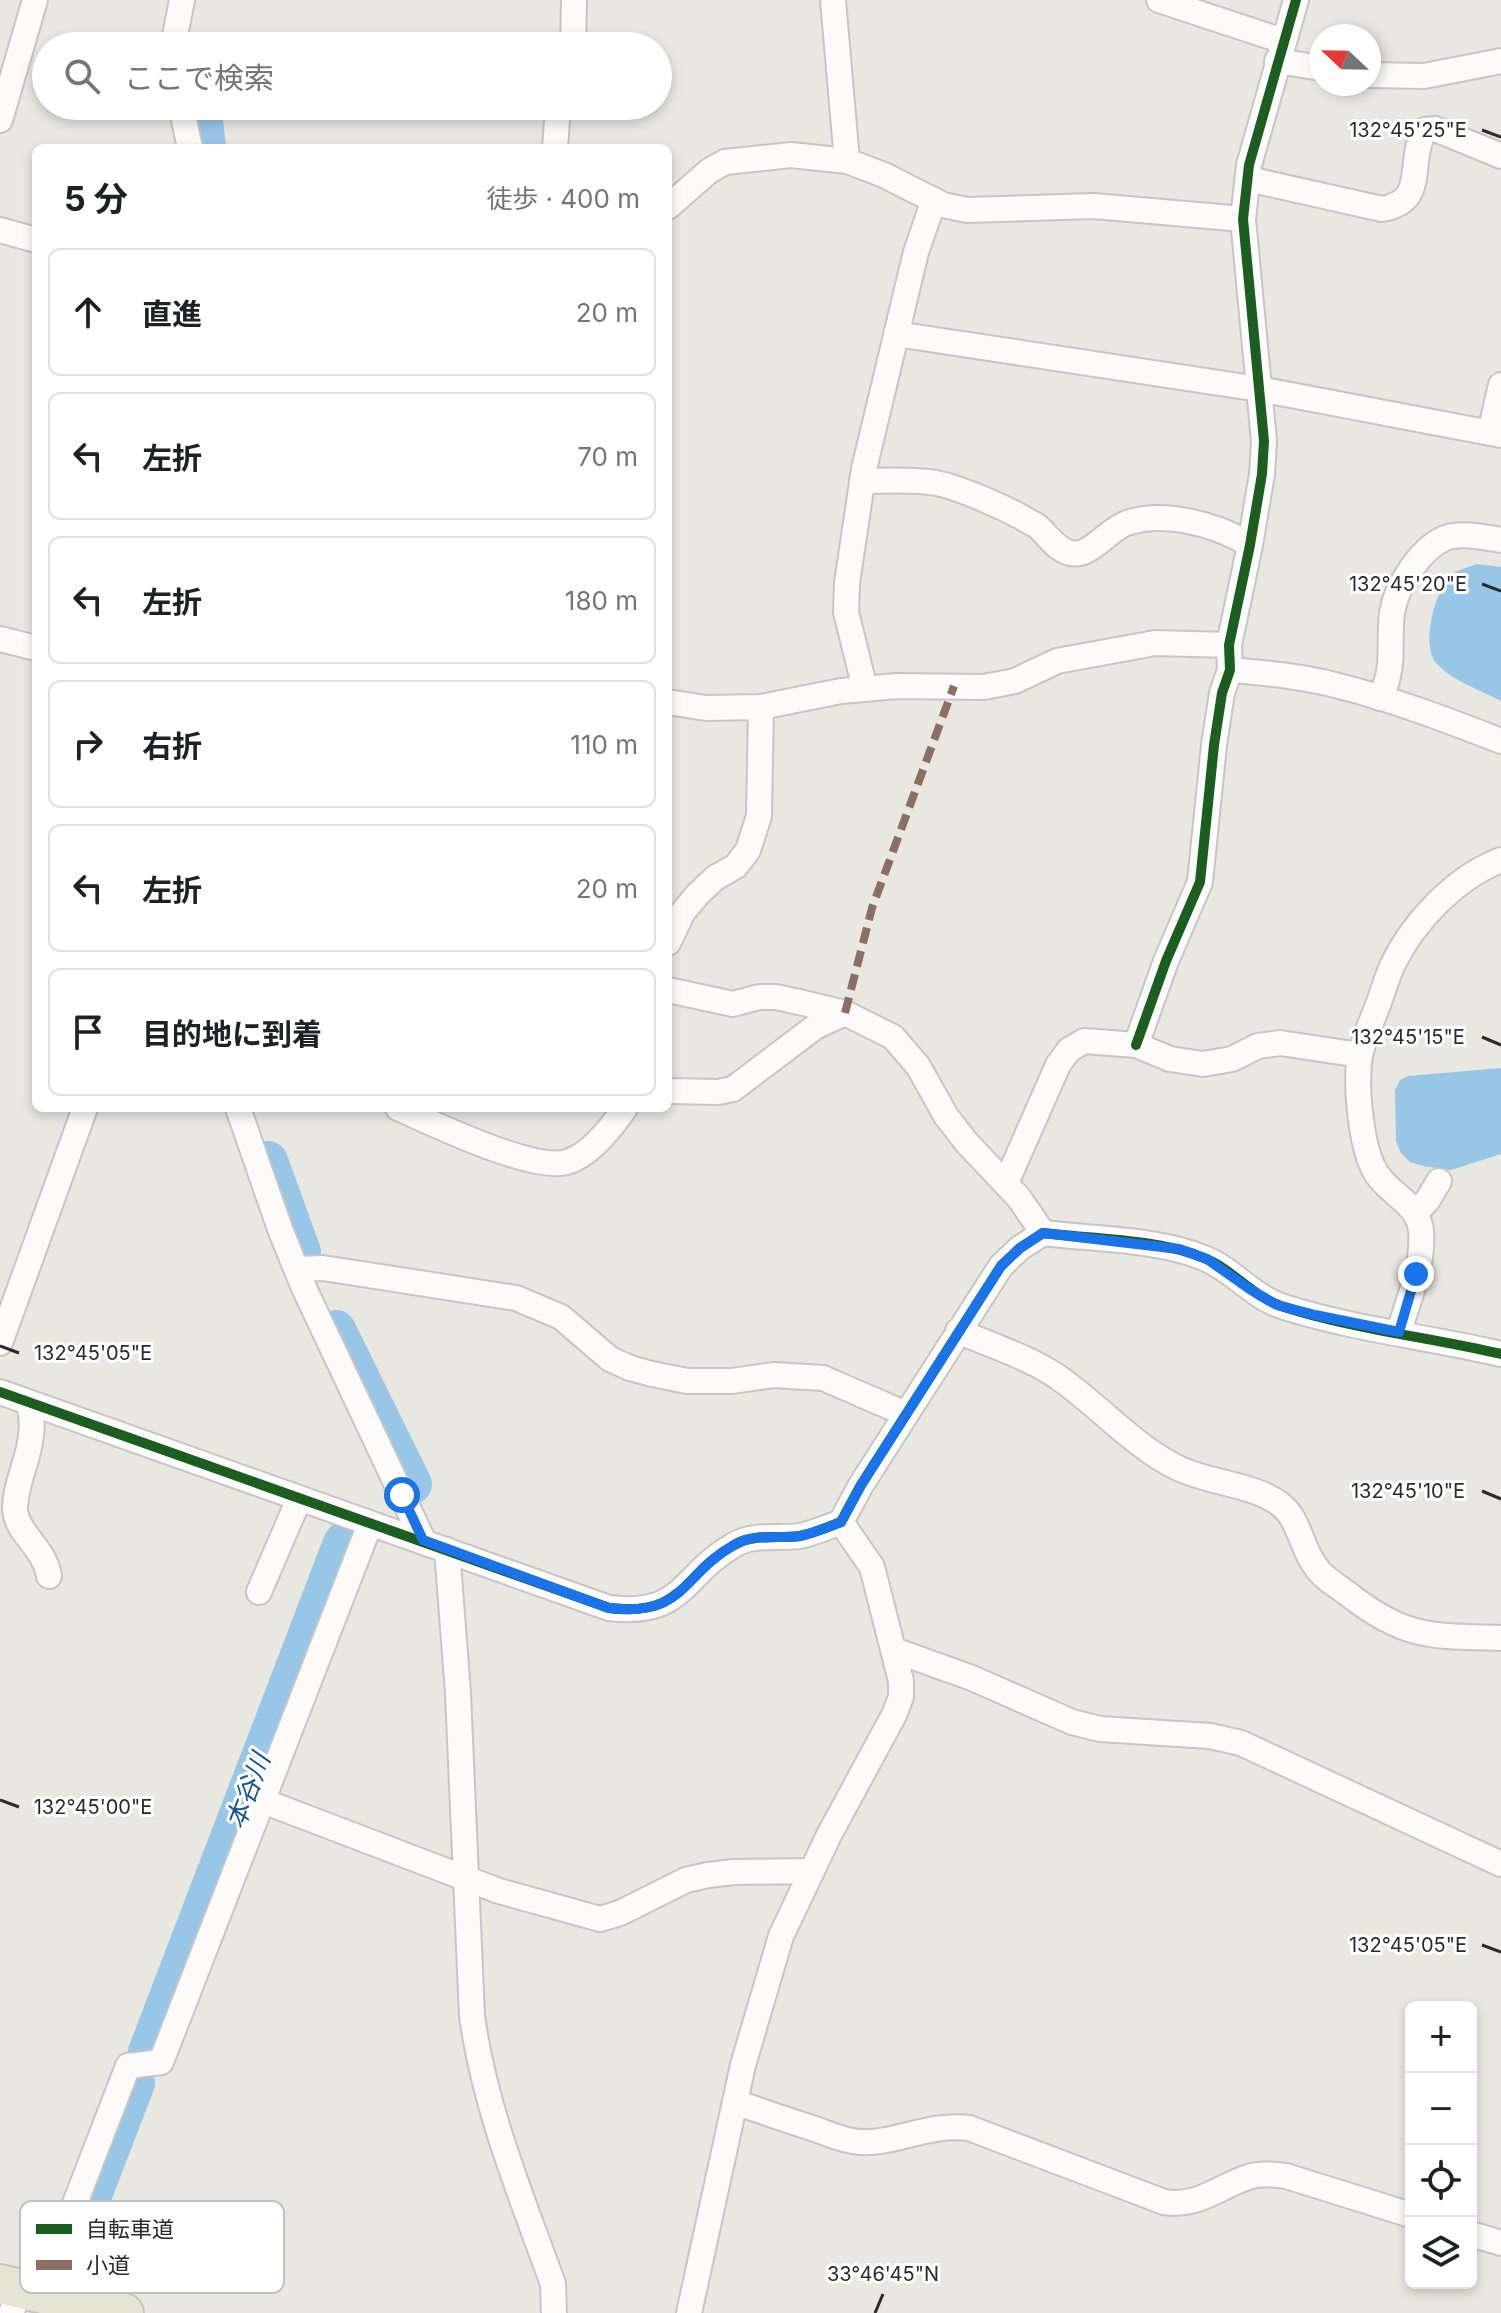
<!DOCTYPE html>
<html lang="ja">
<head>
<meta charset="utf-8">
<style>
	body { margin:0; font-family:Inter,"Noto Sans JP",sans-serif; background:#f2f2f2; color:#202124 }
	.controls { position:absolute; right:24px; bottom:24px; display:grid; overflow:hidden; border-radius:12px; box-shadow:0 4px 12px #0003 }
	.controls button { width:72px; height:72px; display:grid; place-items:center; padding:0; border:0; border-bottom:2px solid #e0e0e0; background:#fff; color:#202124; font:40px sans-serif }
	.compass { position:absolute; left:1309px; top:24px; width:72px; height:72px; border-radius:50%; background:#fff; box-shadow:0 4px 12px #0003; rotate:292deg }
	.stop { position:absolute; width:24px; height:24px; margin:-18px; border:6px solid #1a73e8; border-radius:50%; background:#fff }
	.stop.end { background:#1a73e8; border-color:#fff; box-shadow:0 2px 8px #0008 }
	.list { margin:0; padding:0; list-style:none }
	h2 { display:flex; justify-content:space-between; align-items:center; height:104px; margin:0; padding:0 32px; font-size:34px }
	h2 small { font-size:26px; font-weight:400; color:#757577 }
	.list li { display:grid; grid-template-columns:52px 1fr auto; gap:24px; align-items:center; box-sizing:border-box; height:128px; margin:0 16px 16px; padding:0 16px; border:2px solid #e0e0e0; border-radius:12px }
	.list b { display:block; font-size:30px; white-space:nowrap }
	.list em { font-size:26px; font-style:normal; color:#757577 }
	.icon { flex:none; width:44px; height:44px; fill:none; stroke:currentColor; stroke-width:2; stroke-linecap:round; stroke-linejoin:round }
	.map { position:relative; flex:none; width:1501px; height:2313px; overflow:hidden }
	.search { position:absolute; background:#fff; box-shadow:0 4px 12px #0003; left:32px; top:32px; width:640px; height:88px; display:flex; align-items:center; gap:20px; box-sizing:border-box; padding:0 28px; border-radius:44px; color:#757577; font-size:30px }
	.panel { position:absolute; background:#fff; box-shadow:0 4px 12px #0003; left:32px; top:144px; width:640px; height:968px; border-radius:12px }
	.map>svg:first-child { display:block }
	.water { fill:#98c6e6 }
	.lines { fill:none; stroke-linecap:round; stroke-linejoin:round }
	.river { stroke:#98c6e6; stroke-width:40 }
	.minor-casing { stroke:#c5c6c5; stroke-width:28 }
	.primary-casing { stroke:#c4c4c1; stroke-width:42 }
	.minor { stroke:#fcfbfa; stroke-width:24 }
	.primary { stroke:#e5e4d5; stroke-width:38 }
	.quiet { stroke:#8d6e63; stroke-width:8; stroke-dasharray:16 8; stroke-linecap:butt }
	.cycleway-casing { stroke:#fff; stroke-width:15 }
	.cycleway { stroke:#1b5e20; stroke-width:10 }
	.route { stroke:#1a73e8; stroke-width:10 }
	.ticks { fill:none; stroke:#2a2a2a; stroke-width:3 }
	.labels { text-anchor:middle; stroke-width:6; stroke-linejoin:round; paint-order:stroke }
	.water-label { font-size:26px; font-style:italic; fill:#145595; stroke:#fff }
	.key { fill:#fff; stroke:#bfbfbf; stroke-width:2 }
	.key-label { font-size:22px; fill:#2a2a2a }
	.ticks-label { font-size:20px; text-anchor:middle; fill:#2a2a2a; stroke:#fff; stroke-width:6; stroke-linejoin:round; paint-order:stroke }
</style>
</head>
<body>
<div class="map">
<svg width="1501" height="2313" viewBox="0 0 1501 2313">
	<rect width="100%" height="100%" fill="#e8e7e0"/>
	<g class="water">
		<path d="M 1477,564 L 1501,567 L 1501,701 C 1480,690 1453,681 1437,664 C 1420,645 1435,587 1454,573 C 1460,569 1470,567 1477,564 Z"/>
		<polygon points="1501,1068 1501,1154 1451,1170 1423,1166 1410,1162 1401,1153 1396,1141 1395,1090 1400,1080 1408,1076"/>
	</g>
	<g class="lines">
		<g class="river">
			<polyline points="198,106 203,121 206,148"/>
			<polyline points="268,1161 301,1252"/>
			<polyline points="336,1330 412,1484 408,1486"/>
			<polyline points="148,2052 343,1543 353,1532"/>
			<polyline points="70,2252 135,2083"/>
		</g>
		<defs>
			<g id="minor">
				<polyline points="833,0 847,161"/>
				<polyline points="1159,0 1283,41"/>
				<polyline points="173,46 182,0"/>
				<polyline points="573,46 574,0"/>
				<polyline points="1277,61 1321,68"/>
				<polyline points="1369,75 1424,76 1501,61"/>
				<polyline points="181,106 190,148"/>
				<polyline points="0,120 35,0"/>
				<polyline points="555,148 558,106"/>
				<path d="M 1248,179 L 1382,209 C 1429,201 1406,162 1425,130 L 1435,129 L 1501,156"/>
				<polyline points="668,207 709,171 725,162 791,155 847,161 884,175 943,205 967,210 1094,206 1243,219"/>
				<polyline points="0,230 36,240"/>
				<polyline points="896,334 1259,389 1501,435"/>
				<polyline points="1490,433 1501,385"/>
				<path d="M 862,481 C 886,481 912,479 936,483 C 958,487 1001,506 1021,517 C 1026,520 1032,523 1037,526 C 1047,534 1055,549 1070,553 C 1090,558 1107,530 1127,523 C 1165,510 1218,525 1250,545"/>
				<polyline points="0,639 36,648"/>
				<path d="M 1230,670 C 1265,673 1301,676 1335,685 C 1392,699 1447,720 1501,741"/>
				<polyline points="865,689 846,612 847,583 864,469 916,252 934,200"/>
				<path d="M 1380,698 C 1396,667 1388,645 1392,613 C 1396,586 1420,549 1445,538 C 1461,532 1484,537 1501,540"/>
				<polyline points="668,702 706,708 761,707 841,691 897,686 984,687 1015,681 1057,661 1155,643 1229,645"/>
				<polyline points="668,943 683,912 698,894 715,878 736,866 748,850 759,816 761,707"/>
				<polyline points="668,990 733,1004 759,997 776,997 799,1002 845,1013 893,1037 918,1066 946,1116 967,1143 1019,1198 1043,1233"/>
				<polyline points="1136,1045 1166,961 1200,882 1214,745 1222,693 1230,670 1229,645 1250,545 1262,474 1264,441 1243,219 1249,165 1296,0"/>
				<polyline points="668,1091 718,1092 733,1089 815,1027 845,1013"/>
				<polyline points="238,1108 280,1229 304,1288 423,1540"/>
				<path d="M 398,1108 C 432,1123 533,1172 567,1162 C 590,1155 612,1127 625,1108"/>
				<polyline points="1006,1183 1058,1065 1069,1050 1084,1041 1136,1045 1170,1059 1203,1064 1232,1059 1258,1046 1280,1043 1360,1055"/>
				<polyline points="1416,1212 1427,1201 1439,1181"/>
				<polyline points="297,1269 323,1268 516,1298 561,1317 610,1359 630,1368 652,1374 687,1381 732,1381 774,1375 823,1378 906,1414"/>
				<path d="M 958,1331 C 992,1346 1032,1358 1062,1380 C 1101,1408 1135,1447 1178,1468 C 1208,1483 1255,1484 1281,1505 C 1300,1520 1301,1548 1316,1567 C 1323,1578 1338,1586 1348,1594 C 1405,1639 1432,1636 1501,1638"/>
				<path d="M 1399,1332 C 1408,1300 1424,1265 1421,1231 C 1419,1201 1383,1193 1372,1165 C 1361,1140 1355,1084 1360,1056 C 1363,1041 1370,1025 1376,1010 C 1382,995 1386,979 1393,964 C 1414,921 1456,877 1501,860"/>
				<polyline points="0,1343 85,1108"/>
				<path d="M 0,1392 L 609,1608 C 685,1617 681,1575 734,1545 C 754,1533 778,1539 800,1536 C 814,1533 828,1527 841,1522 L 861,1485 L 1001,1266 L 1020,1248 L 1043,1233 C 1091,1239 1160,1239 1204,1258 C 1232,1269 1252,1296 1281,1306 C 1352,1329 1428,1337 1501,1354"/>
				<path d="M 29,1403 C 31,1413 33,1424 31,1435 C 29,1460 15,1484 15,1509 C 16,1533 45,1548 49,1576"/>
				<path d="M 447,1550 L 458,1693 L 472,2016 C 485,2110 521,2195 553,2284 L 554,2313"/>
				<polyline points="259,1592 299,1499"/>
				<polyline points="894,1650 972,1678 1072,1722 1100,1729 1210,1736 1241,1743 1501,1864"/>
				<polyline points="263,1801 499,1891 600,1919 620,1913 686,1880 708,1875 734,1872 812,1871"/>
				<path d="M 735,2102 C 761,2111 786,2120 812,2128 C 827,2133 843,2141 860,2142 C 896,2144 928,2123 969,2128 L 1164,2202 C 1196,2208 1219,2187 1248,2177 C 1260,2173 1273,2174 1286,2176 L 1411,2215"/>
				<polyline points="1471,2234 1501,2243"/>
				<polyline points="40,2294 128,2066 161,2062 370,1524"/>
				<polyline points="11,2313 21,2289"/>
				<polyline points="689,2313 743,2065 781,1936 829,1835 894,1715 901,1697 901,1681 872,1567 841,1522"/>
			</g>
			<polyline id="primary" points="0,2284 124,2313"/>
		</defs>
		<use href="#minor" class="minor-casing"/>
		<use href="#primary" class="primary-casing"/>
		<use href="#minor" class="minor"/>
		<use href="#primary" class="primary"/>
		<polyline class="quiet" points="845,1013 872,908 954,686"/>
		<defs>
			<g id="cycleway">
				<polyline points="1136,1045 1166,961 1200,882 1214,745 1222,693 1230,670 1229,645 1250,545 1262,474 1264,441 1243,219 1249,165 1296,0"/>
				<path d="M 0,1392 L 609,1608 C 685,1617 681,1575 734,1545 C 754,1533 778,1539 800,1536 C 814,1533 828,1527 841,1522 L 861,1485 L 1001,1266 L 1020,1248 L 1043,1233 C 1091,1239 1160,1239 1204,1258 C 1232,1269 1252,1296 1281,1306 C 1352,1329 1428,1337 1501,1354"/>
			</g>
		</defs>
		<use href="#cycleway" class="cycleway-casing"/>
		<use href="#cycleway" class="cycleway"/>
	</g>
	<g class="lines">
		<path class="route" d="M 402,1495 L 423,1540 L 609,1608 C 685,1617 681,1575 734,1545 C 754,1533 778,1539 800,1536 C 814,1533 828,1527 841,1522 L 861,1485 L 1001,1266 L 1020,1248 L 1043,1233 L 1179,1249 L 1207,1259 L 1251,1290 L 1277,1305 L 1315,1315 L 1399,1332 L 1416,1274"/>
	</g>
	<path class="ticks" d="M 1482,130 L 1501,137M 1482,584 L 1501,591M 1482,1037 L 1501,1045M 0,1346 L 19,1353M 1482,1491 L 1501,1499M 0,1800 L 19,1807M 1482,1945 L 1501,1952M 875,2313 L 883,2294"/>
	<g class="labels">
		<g class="water-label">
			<text transform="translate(248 1791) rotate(-69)" y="9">本谷川</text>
		</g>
	</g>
	<rect x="20" y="2201" width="264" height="92" rx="12" class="key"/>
	<rect x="36" y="2224" width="36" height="10" fill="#1b5e20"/>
	<rect x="36" y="2260" width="36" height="10" fill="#8d6e63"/>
	<g class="key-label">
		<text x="86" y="2237">自転車道</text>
		<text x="86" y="2273">小道</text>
	</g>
	<g class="ticks-label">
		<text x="1408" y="137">132°45'25"E</text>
		<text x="1408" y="591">132°45'20"E</text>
		<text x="1408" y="1044">132°45'15"E</text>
		<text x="93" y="1360">132°45'05"E</text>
		<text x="1408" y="1498">132°45'10"E</text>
		<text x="93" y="1814">132°45'00"E</text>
		<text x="1408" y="1952">132°45'05"E</text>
		<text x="883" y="2281">33°46'45"N</text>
	</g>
</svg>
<div class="controls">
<button>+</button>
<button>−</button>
<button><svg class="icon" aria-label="locate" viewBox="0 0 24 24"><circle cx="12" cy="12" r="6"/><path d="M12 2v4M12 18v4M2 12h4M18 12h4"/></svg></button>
<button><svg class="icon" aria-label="layers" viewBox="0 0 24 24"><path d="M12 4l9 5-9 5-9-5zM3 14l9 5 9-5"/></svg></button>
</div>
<svg class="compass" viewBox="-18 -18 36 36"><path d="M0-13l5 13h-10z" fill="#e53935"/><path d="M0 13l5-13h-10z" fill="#757577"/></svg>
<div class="stop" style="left:402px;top:1495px"></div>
<div class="stop end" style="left:1416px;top:1274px"></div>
<div class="search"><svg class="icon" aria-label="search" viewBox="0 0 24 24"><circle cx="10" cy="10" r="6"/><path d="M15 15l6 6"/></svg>ここで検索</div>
<section class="panel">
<h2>5 分<small>徒歩 · 400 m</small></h2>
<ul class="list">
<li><svg class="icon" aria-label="ahead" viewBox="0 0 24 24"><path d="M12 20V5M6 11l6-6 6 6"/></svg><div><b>直進</b></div><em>20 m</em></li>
<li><svg class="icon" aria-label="left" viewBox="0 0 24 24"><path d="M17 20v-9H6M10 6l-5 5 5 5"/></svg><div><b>左折</b></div><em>70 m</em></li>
<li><svg class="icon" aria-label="left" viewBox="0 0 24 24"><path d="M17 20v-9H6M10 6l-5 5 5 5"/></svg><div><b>左折</b></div><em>180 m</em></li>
<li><svg class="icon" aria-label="right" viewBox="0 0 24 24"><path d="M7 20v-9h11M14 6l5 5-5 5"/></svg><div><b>右折</b></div><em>110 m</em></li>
<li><svg class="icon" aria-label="left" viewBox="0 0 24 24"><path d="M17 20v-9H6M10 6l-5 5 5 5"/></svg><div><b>左折</b></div><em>20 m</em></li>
<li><svg class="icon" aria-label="arrive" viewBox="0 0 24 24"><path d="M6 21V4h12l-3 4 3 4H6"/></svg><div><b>目的地に到着</b></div></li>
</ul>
</section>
</div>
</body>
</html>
